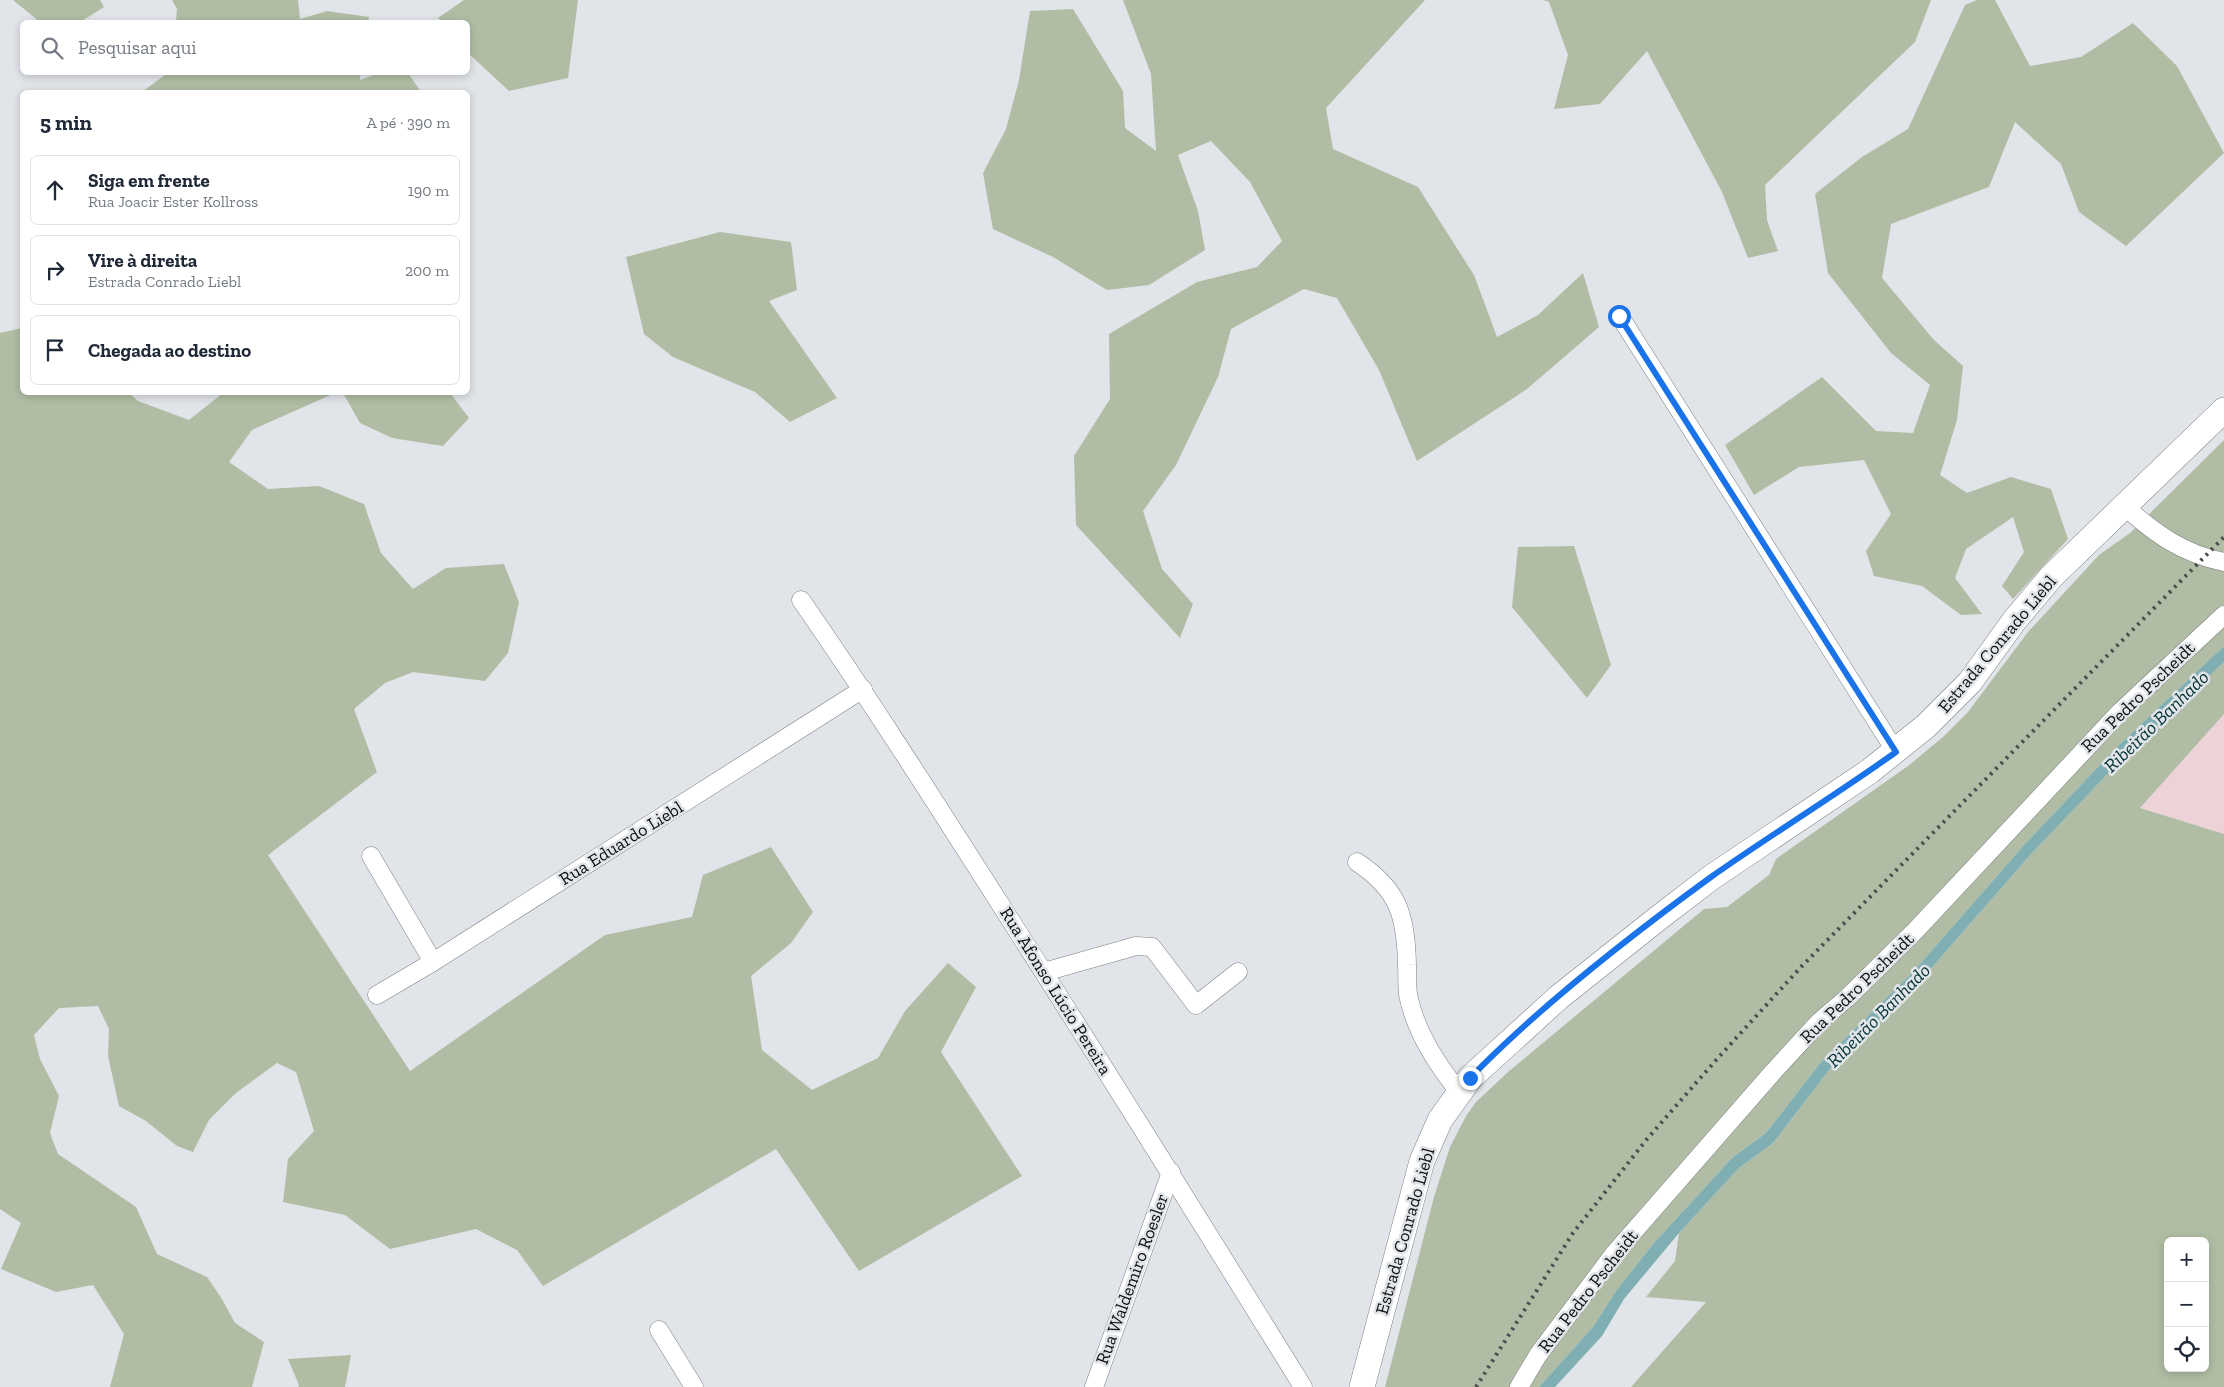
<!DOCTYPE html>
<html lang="pt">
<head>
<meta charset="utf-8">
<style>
	body { margin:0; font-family:"Zilla Slab",serif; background:#f2f2f3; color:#1f2937 }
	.controls { position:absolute; right:15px; bottom:15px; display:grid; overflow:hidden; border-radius:8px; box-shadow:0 2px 8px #0003 }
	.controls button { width:45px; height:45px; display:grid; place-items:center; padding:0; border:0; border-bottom:1px solid #e0e1e3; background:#fff; color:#1f2937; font:25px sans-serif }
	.stop { position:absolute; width:15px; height:15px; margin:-11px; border:4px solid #1a73e8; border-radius:50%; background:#fff }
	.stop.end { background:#1a73e8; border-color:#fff; box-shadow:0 1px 5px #0008 }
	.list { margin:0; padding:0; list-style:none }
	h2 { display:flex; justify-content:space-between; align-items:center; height:65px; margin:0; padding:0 20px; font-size:21px }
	h2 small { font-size:16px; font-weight:400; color:#747a83 }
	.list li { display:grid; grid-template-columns:32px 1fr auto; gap:15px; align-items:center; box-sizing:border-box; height:70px; margin:0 10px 10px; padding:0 10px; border:1px solid #e0e1e3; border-radius:8px }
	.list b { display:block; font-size:19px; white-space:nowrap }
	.list p { margin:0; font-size:16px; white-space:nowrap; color:#747a83 }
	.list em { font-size:16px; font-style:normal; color:#747a83 }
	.icon { flex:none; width:28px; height:28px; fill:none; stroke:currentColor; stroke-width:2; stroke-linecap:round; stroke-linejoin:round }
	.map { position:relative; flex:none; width:2224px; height:1387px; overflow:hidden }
	.search { position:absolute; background:#fff; box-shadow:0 2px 8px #0003; left:20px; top:20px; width:450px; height:55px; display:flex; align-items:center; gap:12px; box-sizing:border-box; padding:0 18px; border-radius:8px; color:#747a83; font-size:19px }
	.panel { position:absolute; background:#fff; box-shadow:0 2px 8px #0003; left:20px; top:90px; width:450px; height:305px; border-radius:8px }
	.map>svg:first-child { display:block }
	.industrial { fill:#edd2d7 }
	.green { fill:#b0bda4; fill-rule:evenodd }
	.water { fill:#7fafb2 }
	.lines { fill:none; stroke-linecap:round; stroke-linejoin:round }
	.street-casing { stroke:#7d8083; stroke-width:19 }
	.secondary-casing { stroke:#7d8083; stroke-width:26 }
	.street { stroke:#fff; stroke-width:18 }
	.secondary { stroke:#fff; stroke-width:25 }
	.rail { stroke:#4c4d4f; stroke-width:4; stroke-dasharray:2.5 5; stroke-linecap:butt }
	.route { stroke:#1a73e8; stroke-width:6 }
	.labels { text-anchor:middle; stroke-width:5; stroke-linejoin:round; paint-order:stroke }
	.street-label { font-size:18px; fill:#0c0d0e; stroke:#e1e4e8 }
	.water-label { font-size:19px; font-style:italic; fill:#023336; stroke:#e1e4e8 }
</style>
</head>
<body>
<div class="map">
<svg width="2224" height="1387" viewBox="0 0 2224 1387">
	<rect width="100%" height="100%" fill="#e1e4e8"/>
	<polygon class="industrial" points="2224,714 2224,834 2140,808"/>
	<g class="green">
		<polygon points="13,0 100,0 104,7 80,22 40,22"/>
		<polygon points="172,0 298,0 300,19 327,11 369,17 368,22 176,22 177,9"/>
		<polygon points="464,0 578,0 568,78 509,91 468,53 468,22 442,22 438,18"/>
		<polygon points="1123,0 1425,0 1326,108 1333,149 1418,187 1474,275 1497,337 1538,315 1583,273 1599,327 1527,389 1417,461 1379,370 1337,298 1304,289 1231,329 1218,377 1176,465 1143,511 1162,569 1193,604 1180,638 1076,525 1074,456 1110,399 1109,334 1197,282 1257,267 1282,241 1250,182 1211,141 1178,155 1198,211 1205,250 1149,285 1107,290 1053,257 993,229 983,173 1006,129 1019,80 1030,11 1073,9 1123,91 1125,128 1156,151 1151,74"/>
		<polygon points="1543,0 1931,0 1915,42 1765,185 1767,220 1778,251 1748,258 1722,192 1647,51 1600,104 1554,109 1568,55 1549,2"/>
		<polygon points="1977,0 1995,0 2030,66 2081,57 2133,23 2177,66 2224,153 2126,246 2079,212 2061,164 2015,122 1989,187 1891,224 1882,278 1934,340 1963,366 1957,420 1940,475 1967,493 2011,477 2051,489 2068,539 2013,599 2002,586 2024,552 2013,517 1966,549 1955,578 1982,614 1961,615 1922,586 1874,576 1866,551 1891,514 1864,460 1799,467 1754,495 1725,445 1822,377 1876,431 1913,433 1930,385 1891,353 1828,273 1815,194 1862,157 1908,129 1965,5"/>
		<polygon points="169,72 360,72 360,80 379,73 408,73 421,92 142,92"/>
		<polygon points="720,232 791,242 797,290 769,301 837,398 790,422 755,392 673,357 644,334 626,257"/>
		<polygon points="22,328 22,392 129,393 138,401 189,420 223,393 335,393 252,430 229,462 268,489 319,486 364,504 381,553 413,589 446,568 504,564 519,602 508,653 485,681 413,672 385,683 354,709 377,772 268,855 410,1071 605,935 692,917 703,875 771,847 813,912 791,943 751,976 762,1050 812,1090 878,1058 905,1011 948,963 976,987 941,1052 1022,1176 859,1271 776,1149 543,1286 517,1250 476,1229 390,1249 345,1215 283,1202 288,1159 314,1131 296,1072 277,1063 236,1093 209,1120 193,1152 177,1146 146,1121 119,1106 108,1056 109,1029 98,1006 59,1008 34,1035 40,1059 59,1096 50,1133 58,1154 136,1207 157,1254 207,1277 222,1299 235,1323 264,1342 252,1387 110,1387 124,1334 93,1285 56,1292 1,1269 21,1223 0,1209 0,333"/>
		<polygon points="343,393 450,393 469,418 443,446 392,438 360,423"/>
		<polygon points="2224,440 2224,646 2117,747 2025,844 1912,973 1822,1061 1766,1133 1732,1158 1654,1243 1616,1291 1593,1327 1539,1387 1385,1387 1434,1197 1450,1147 1466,1116 1476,1102 1508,1072 1704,909 1727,907 1769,875 1776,859 1908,766 1943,737 1968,712 2028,632 2099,555 2130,533"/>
		<polygon points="1574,546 1611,665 1587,698 1512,607 1518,547"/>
		<path d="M 2224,662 L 2224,714 L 2140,808 L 2224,834 L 2224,1387 L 1631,1387 L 1706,1302 L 1646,1297 L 1675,1261 L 1679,1233 L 1739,1168 L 1773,1143 L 1829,1070 L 1919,982 L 2032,853 L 2124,757 ZM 2168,1241 L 2205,1241 L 2205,1368 L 2168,1368 Z"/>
		<polygon points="351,1355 345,1387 298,1387 299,1385 288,1359"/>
	</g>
	<polygon class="water" points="2224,646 2224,662 2124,757 2032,853 1919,982 1829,1070 1773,1143 1739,1168 1679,1233 1624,1299 1602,1336 1555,1387 1539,1387 1593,1327 1616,1291 1654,1243 1732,1158 1766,1133 1822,1061 1912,973 2025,844 2117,747"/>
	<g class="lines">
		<defs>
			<g id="street">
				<polyline points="1619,315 1896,752"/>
				<path d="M 2125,507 C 2156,534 2183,554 2224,562"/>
				<path d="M 801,600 C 871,701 937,805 1004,910 C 1105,1068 1204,1227 1303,1387"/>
				<polyline points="371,856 433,962"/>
				<path d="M 1357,862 C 1399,890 1406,916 1407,965 C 1408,976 1406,989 1409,999 C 1417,1034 1437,1064 1459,1092"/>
				<polyline points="1044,972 1136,946 1152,947 1196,1005 1238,972"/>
				<polyline points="377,995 433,962 863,689"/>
				<polyline points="659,1330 694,1387"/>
				<polyline points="1094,1387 1171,1172"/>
				<polyline points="1519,1387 1538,1355 1614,1254 1774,1071 1819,1022 1847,998 1915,931 2120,712 2224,615"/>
			</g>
			<polyline id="secondary" points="1362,1387 1422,1161 1440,1120 1470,1078 1559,997 1661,916 1712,877 1870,771 1926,726 1970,682 2014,621 2051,577 2224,410"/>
		</defs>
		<use href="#street" class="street-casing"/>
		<use href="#secondary" class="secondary-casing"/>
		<use href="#street" class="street"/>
		<use href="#secondary" class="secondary"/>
		<polyline class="rail" points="1476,1387 1573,1233 1647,1139 1717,1059 1801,967 2224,537"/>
	</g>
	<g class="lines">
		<path class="route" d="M 1470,1078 C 1540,1006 1630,936 1711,877 C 1772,834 1836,795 1896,752 L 1619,316"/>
	</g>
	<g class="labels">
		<g class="street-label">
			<text transform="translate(1997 644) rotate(-50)" y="6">Estrada Conrado Liebl</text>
			<text transform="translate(2138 697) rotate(-44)" y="6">Rua Pedro Pscheidt</text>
			<text transform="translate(621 843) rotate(-32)" y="6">Rua Eduardo Liebl</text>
			<text transform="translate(1857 988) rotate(-44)" y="6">Rua Pedro Pscheidt</text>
			<text transform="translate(1056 991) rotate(58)" y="6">Rua Afonso Lúcio Pereira</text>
			<text transform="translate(1405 1231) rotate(-74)" y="6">Estrada Conrado Liebl</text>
			<text transform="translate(1132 1279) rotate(-70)" y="6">Rua Waldemiro Roesler</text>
			<text transform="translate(1588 1291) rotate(-52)" y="6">Rua Pedro Pscheidt</text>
		</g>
		<g class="water-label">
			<text transform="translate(2156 721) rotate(-44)" y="7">Ribeirão Banhado</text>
			<text transform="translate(1878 1015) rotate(-45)" y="7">Ribeirão Banhado</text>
		</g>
	</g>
</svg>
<div class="controls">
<button>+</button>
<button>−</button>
<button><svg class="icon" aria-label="locate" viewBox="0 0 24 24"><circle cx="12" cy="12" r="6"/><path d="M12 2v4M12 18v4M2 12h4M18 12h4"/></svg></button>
</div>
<div class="stop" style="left:1619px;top:316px"></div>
<div class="stop end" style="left:1470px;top:1078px"></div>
<div class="search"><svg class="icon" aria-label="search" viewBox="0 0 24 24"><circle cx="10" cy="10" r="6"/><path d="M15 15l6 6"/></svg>Pesquisar aqui</div>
<section class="panel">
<h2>5 min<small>A pé · 390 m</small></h2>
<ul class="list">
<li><svg class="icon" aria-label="ahead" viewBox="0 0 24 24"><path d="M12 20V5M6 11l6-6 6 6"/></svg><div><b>Siga em frente</b><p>Rua Joacir Ester Kollross</p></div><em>190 m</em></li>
<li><svg class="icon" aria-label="right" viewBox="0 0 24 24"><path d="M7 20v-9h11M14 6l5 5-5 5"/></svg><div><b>Vire à direita</b><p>Estrada Conrado Liebl</p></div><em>200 m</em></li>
<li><svg class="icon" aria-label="arrive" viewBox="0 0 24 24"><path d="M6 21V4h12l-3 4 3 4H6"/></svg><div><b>Chegada ao destino</b></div></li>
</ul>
</section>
</div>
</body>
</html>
